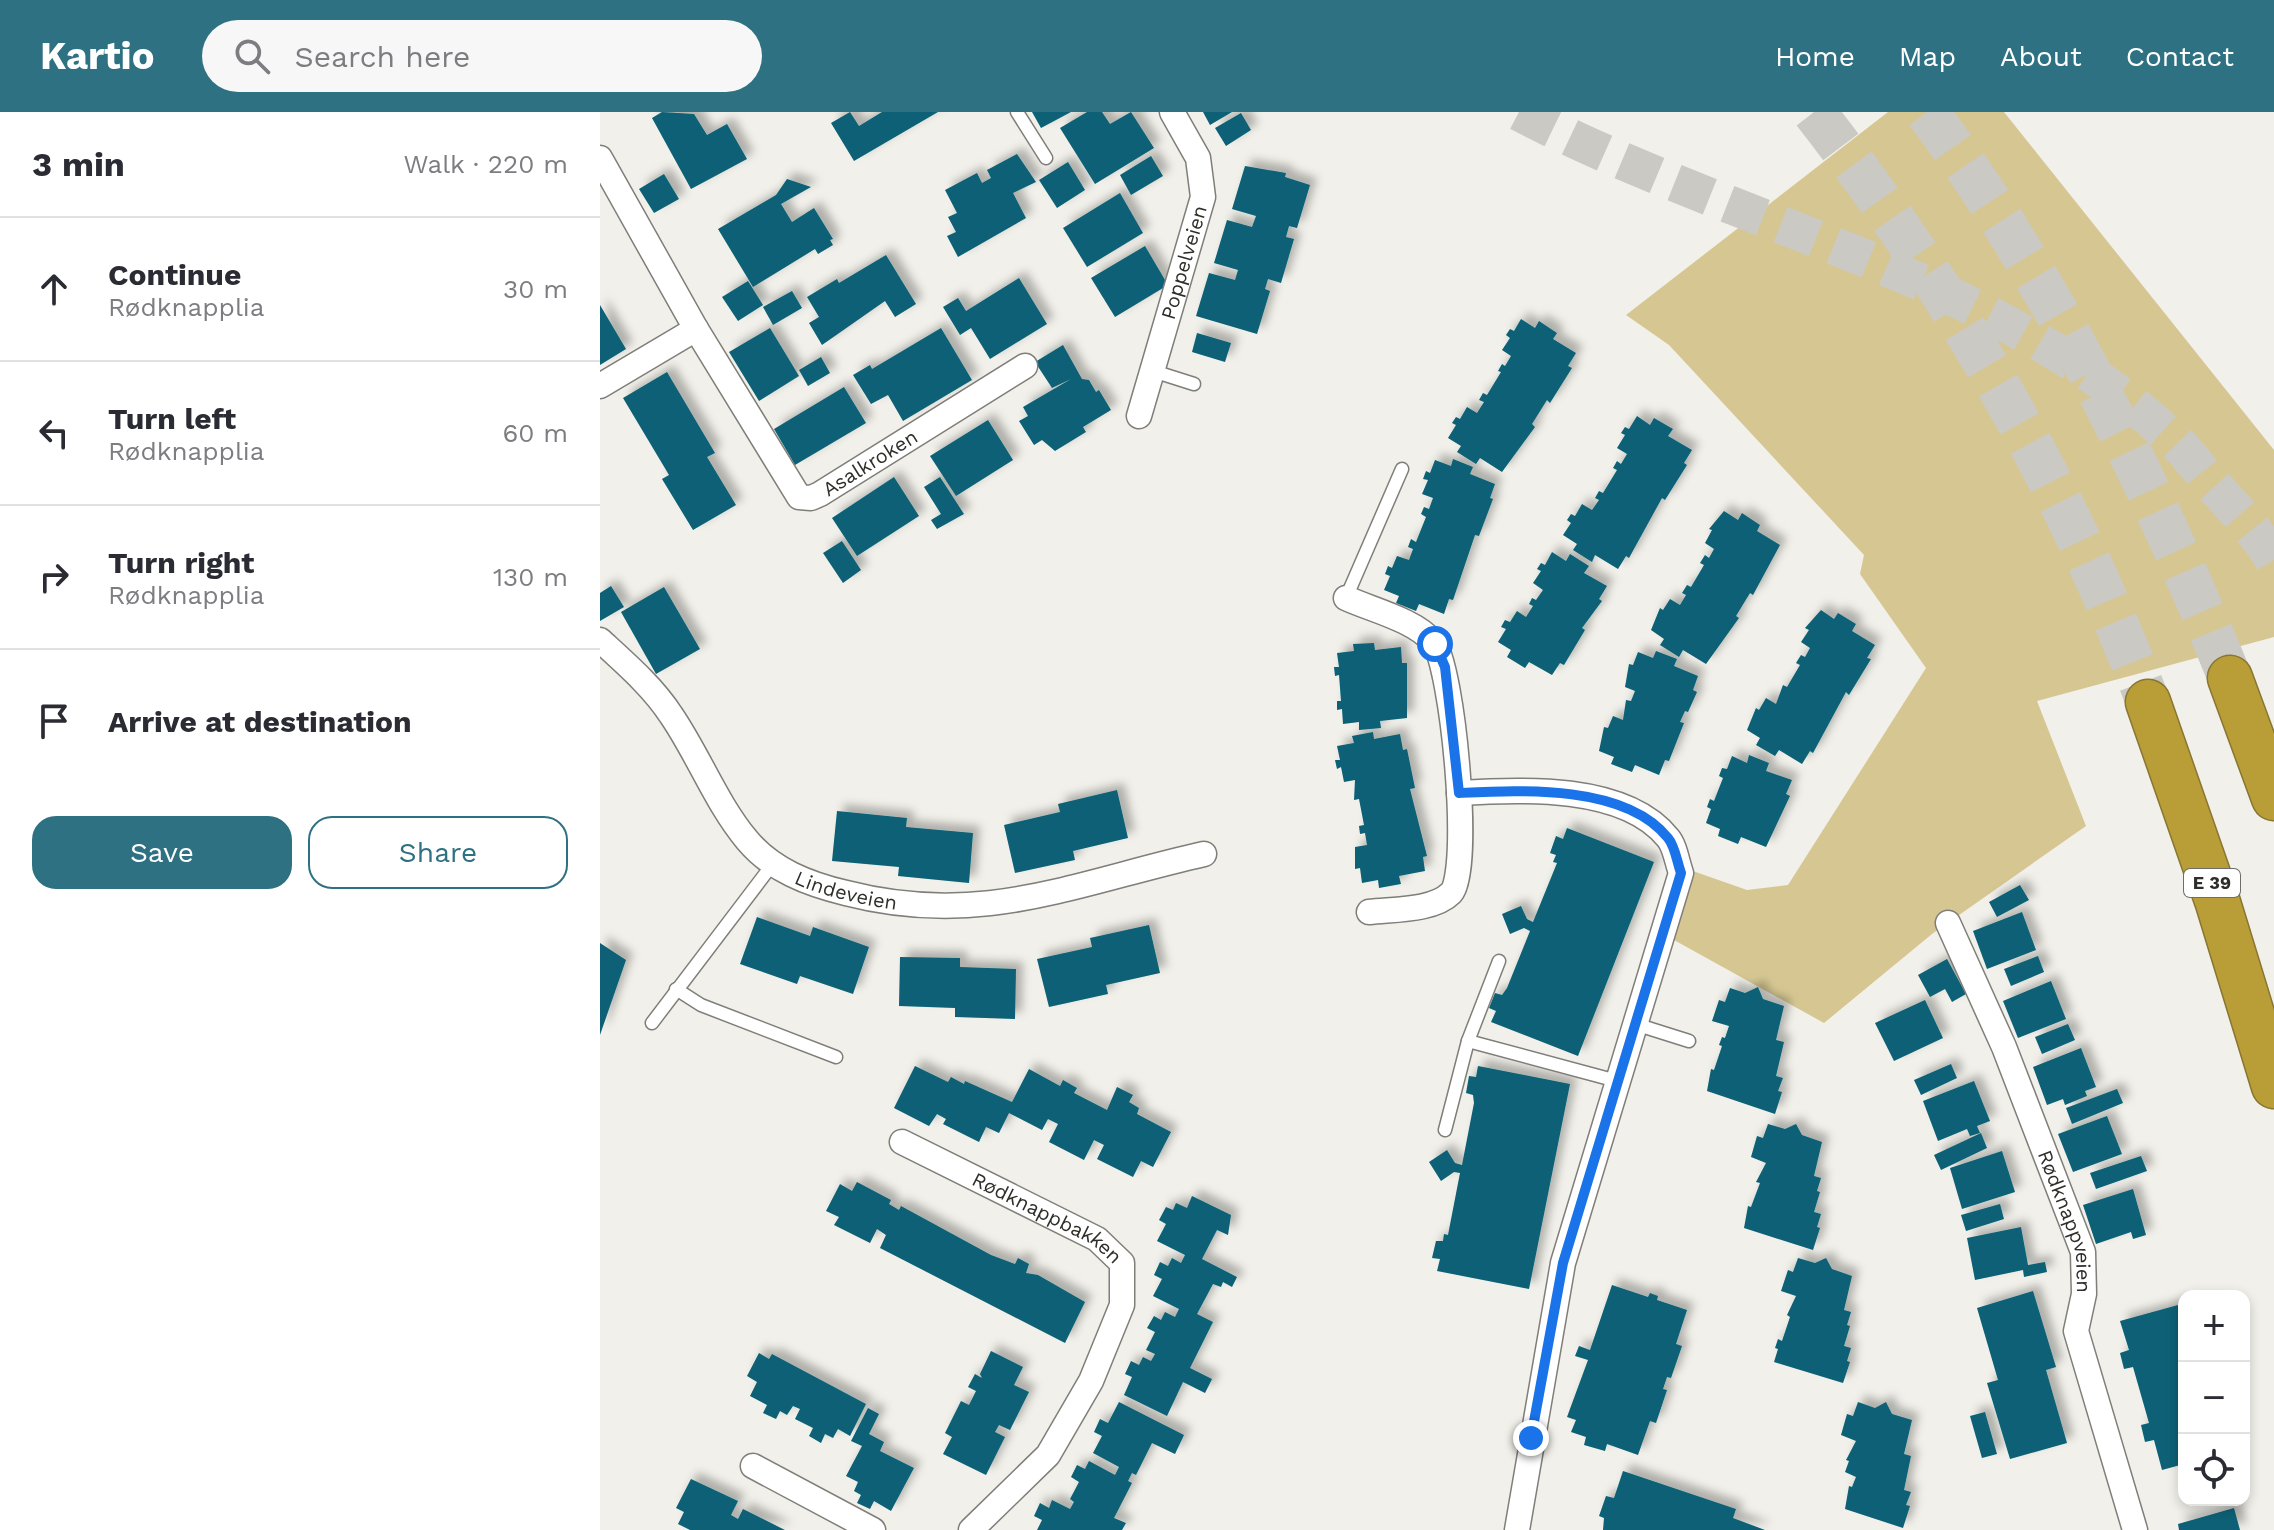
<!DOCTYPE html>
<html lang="en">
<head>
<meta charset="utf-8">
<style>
	body { margin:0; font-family:"Work Sans",sans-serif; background:#f7f7f7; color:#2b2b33 }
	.controls { position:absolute; right:24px; bottom:24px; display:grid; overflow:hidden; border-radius:16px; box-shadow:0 4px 12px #0003 }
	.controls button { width:72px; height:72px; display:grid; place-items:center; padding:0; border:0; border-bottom:2px solid #e1e1e2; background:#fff; color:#2b2b33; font:40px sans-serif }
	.stop { position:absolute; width:24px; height:24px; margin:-18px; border:6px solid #1a73e8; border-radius:50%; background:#fff }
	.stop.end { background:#1a73e8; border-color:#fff; box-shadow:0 2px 8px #0008 }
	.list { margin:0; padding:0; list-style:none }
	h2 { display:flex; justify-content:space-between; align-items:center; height:104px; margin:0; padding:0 32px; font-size:34px }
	h2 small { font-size:26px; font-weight:400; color:#7c7c81 }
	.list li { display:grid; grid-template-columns:52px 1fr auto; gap:24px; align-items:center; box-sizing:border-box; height:144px; padding:0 32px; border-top:2px solid #e1e1e2 }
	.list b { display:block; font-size:30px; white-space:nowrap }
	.list p { margin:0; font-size:26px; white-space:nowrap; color:#7c7c81 }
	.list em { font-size:26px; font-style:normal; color:#7c7c81 }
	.actions { display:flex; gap:16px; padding:24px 32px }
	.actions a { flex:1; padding:18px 0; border:2px solid #2e7182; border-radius:24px; text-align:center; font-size:28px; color:#2e7182 }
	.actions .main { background:#2e7182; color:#fff }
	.icon { flex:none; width:44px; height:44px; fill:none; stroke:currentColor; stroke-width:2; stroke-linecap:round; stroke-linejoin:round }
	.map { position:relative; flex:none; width:1674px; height:1418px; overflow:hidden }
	header { display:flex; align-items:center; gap:48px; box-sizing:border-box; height:112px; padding:0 40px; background:#2e7182; color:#fff }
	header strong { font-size:38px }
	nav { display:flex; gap:44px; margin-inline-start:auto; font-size:28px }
	.search { width:560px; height:72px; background:#f7f7f7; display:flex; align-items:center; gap:20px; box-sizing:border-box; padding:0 28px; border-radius:44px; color:#7c7c81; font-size:30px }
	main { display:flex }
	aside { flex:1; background:#fff }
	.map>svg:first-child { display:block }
	.green { fill:#d6c792 }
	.building { fill:#086174; filter:url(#shadow) }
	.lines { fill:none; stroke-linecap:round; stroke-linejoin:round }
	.primary-tunnel { stroke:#cac9c4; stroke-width:38; stroke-dasharray:38 19; stroke-linecap:butt }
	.highway-tunnel { stroke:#cac9c4; stroke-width:44; stroke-dasharray:44 22; stroke-linecap:butt }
	.lane-casing { stroke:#807e79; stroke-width:15 }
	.street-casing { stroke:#807e79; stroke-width:27 }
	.highway-casing { stroke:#887632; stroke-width:47 }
	.lane { stroke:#fff; stroke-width:12 }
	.street { stroke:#fff; stroke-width:24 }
	.highway { stroke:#b99d36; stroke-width:44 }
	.route { stroke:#1a73e8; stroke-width:10 }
	.labels { text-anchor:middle; stroke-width:8; stroke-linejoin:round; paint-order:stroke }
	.shield { fill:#fff; stroke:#6d6d6b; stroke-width:2 }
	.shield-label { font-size:18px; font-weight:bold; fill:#2e2e2b }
	.street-label { font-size:20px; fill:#2e2e2b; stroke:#fff }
</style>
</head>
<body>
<header>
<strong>Kartio</strong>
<div class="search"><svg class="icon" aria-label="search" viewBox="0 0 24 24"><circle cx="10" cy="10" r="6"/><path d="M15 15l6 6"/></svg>Search here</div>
<nav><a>Home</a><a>Map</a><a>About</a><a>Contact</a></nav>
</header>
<main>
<aside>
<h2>3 min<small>Walk · 220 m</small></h2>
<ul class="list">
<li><svg class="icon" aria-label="ahead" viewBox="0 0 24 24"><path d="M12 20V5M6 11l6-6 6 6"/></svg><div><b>Continue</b><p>Rødknapplia</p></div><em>30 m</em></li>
<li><svg class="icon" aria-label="left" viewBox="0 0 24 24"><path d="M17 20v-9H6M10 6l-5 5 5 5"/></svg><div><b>Turn left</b><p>Rødknapplia</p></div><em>60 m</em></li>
<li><svg class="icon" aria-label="right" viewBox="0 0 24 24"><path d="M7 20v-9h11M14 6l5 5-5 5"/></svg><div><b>Turn right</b><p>Rødknapplia</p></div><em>130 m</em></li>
<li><svg class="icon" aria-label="arrive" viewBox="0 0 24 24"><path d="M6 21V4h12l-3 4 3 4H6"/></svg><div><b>Arrive at destination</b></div></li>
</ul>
<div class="actions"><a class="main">Save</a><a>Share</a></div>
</aside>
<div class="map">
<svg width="1674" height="1418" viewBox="0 0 1674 1418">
	<defs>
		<filter id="shadow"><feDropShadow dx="7" dy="-7" stdDeviation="4" flood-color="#0004"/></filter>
	</defs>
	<rect width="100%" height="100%" fill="#f1f0ea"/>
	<polygon class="green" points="1288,0 1404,0 1674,338 1674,525 1437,589 1486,714 1332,822 1224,911 1074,828 1090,758 1147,778 1188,773 1326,556 1260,462 1264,443 1069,233 1026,203"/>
	<g class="building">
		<polygon points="62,0 94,2 107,23 127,12 147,47 91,77 52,6"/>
		<polygon points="250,0 259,14 282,0 338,0 254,49 231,11"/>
		<polygon points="432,0 471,0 441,16"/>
		<polygon points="487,0 502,0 510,12 531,0 554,36 495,72 460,16"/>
		<polygon points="603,0 632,0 610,13"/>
		<polygon points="641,1 651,18 626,34 615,16"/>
		<polygon points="417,42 436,70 413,81 426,106 358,145 347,124 356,120 348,105 357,101 345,78 377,61 382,71 391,66 387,58"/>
		<polygon points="551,44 563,64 531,83 520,63"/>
		<polygon points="468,50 485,78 457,96 439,68"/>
		<polygon points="645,54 686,61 685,65 710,73 697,116 689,114 686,125 694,127 681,171 668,167 665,177 670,179 657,222 596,204 609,161 635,168 638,158 614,151 627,108 652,115 656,104 632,97"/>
		<polygon points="64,62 79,87 54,101 39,77"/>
		<polygon points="187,67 211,75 181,92 192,110 214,96 233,127 230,128 233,133 218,142 215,137 153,175 118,117 176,83"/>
		<polygon points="520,81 543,121 487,155 463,116"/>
		<polygon points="545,134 568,173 515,205 491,166"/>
		<polygon points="286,143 316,192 295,205 285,189 222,233 209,211 219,205 207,185 237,167 239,171"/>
		<polygon points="419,166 447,212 390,247 371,216 360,223 343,195 358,186 366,199"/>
		<polygon points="148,169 163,193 138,209 122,185"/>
		<polygon points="192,179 202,196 173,213 163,195"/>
		<polygon points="0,193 26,237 0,253"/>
		<polygon points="921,207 935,216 939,209 957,221 953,227 976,241 968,254 972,256 950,291 947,288 932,312 935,315 902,360 880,346 876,352 857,340 861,334 848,326 856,313 852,311 856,305 860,307 867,295 877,301 884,290 879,288 883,281 887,283 901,260 898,259 902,252 905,254 911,244 902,238 910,226 906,223 910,217 914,219"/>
		<polygon points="170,216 199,264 159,289 129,240"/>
		<polygon points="341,216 372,268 303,309 288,283 271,292 253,263 270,253 272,257"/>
		<polygon points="597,221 631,231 625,250 592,240"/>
		<polygon points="463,233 482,267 489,268 496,280 499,278 511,298 483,315 486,320 455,339 442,328 434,333 419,309 428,304 423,295 471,267 452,276 435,250"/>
		<polygon points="221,245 230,261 208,274 199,258"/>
		<polygon points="67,260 115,341 107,345 136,393 93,418 62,367 69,363 23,286"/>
		<polygon points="244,275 266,311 195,353 174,317"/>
		<polygon points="1037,304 1050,313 1054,306 1073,317 1068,324 1092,338 1084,351 1087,353 1065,388 1062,386 1029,446 1026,444 1018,457 995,443 992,450 973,438 977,432 963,423 971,411 967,408 971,402 975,404 982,392 992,398 999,388 995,386 999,379 1003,381 1017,358 1013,356 1017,349 1021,352 1027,342 1017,336 1025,323 1021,321 1025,315 1029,317"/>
		<polygon points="388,308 413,348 356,384 330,344"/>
		<polygon points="853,347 873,355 870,362 895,372 890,386 893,387 879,424 875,423 853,488 849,487 844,502 819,492 816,499 796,491 799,484 784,478 790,464 785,462 788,454 792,456 797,444 809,448 813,437 808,435 811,427 816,430 826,405 821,402 824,395 829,397 833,386 822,382 828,368 823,367 826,359 830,361 835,348 851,354"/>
		<polygon points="294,365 319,404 257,444 232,406"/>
		<polygon points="340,365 364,402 337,417 331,408 341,402 324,375"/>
		<polygon points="1124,399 1138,408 1142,401 1160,413 1157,419 1180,433 1153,483 1150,481 1136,504 1139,506 1106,552 1083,538 1079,545 1060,533 1064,527 1051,518 1060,496 1063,498 1070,487 1080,493 1086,483 1082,481 1087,473 1091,475 1104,453 1100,451 1105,443 1109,446 1114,437 1105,431 1112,418 1109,417"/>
		<polygon points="242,429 261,458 243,471 223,441"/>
		<polygon points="952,440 966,449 970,442 989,454 984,461 1007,474 999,487 1002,489 982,516 985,518 964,553 960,551 952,563 929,550 925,556 907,545 911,538 898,530 906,517 901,515 905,508 910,510 917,499 926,505 933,494 929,492 932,486 936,488 943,478 933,471 941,459 937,457 941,451 945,453"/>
		<polygon points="11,474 24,495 0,509 0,481"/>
		<polygon points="64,475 100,537 56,562 21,500"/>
		<polygon points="1221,498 1234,507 1238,501 1256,512 1252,519 1275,533 1267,546 1271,547 1249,583 1246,580 1213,641 1210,639 1202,652 1179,638 1175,644 1156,633 1160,626 1147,618 1156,596 1159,598 1166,586 1176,592 1183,573 1187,575 1200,553 1196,551 1201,543 1205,545 1210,536 1201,530 1209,518 1205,516"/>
		<polygon points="774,531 775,538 801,535 802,551 807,551 807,606 780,609 781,616 759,618 759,610 743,612 742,597 737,598 737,589 741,589 739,563 735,564 734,555 739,555 737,541 754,539 753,532"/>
		<polygon points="1056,539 1077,547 1074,554 1098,564 1093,578 1097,580 1088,600 1085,599 1080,610 1084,611 1069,649 1065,648 1059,663 1035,653 1032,660 1011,652 1014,645 999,639 1004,615 1008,616 1013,604 1023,608 1026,588 1031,589 1035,579 1025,575 1029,552 1033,553 1038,540 1053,546"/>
		<polygon points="773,620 774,627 800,622 803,638 807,637 815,676 810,677 827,744 823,745 825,759 799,764 801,772 779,776 778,768 762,771 760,756 755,757 755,735 767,733 765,721 760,722 759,714 764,713 759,687 754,688 755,668 744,670 741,655 737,657 735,648 740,648 737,634 754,631 752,624"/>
		<polygon points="1149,643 1169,651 1166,659 1192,668 1186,682 1190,684 1166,735 1141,725 1138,732 1118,724 1120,717 1106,711 1111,697 1107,695 1110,687 1114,689 1123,666 1119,664 1122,656 1127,657 1132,644 1147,651"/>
		<polygon points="517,678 528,726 473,739 475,748 415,761 404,713 460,700 458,692"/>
		<polygon points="237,699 307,706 306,715 373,721 369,771 298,764 299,755 232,749"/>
		<polygon points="967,716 1054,750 978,944 891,910 896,899 889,896 895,881 902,883 907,876 930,819 924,816 910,822 902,802 921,794 927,807 933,810 957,751 953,750 956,743 950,741 956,724 963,727"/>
		<polygon points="1420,773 1429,788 1397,805 1389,790"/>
		<polygon points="1422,800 1436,838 1387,857 1373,819"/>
		<polygon points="157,805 210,824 213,815 269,835 253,882 200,864 197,872 140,852"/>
		<polygon points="549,813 560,861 506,873 508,882 449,895 437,847 492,835 490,826"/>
		<polygon points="0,831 26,848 0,923"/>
		<polygon points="1438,844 1444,860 1411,874 1404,857"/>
		<polygon points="300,845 360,846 360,855 416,857 415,907 355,905 355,896 299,894"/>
		<polygon points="1347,847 1366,882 1352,890 1345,877 1330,885 1318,863"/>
		<polygon points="1451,869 1466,907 1418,926 1403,889"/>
		<polygon points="1158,875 1163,887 1184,894 1176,928 1184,930 1176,964 1183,966 1178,979 1182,980 1175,1002 1107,979 1111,957 1114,958 1122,934 1119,933 1122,925 1125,926 1129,914 1112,909 1119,888 1125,890 1130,876 1145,881"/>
		<polygon points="1325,888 1343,926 1294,949 1275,911"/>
		<polygon points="1468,912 1475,928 1442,942 1435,925"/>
		<polygon points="1481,936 1496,975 1485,979 1487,984 1465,993 1463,987 1447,993 1433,955"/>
		<polygon points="1351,952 1357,966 1321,983 1314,968"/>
		<polygon points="315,954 348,970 351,965 364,972 365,969 412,990 429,957 460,974 463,968 477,976 474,981 507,998 517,975 533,983 529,990 539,996 537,1002 571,1020 553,1055 541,1049 533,1065 497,1047 504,1033 494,1028 484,1048 449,1030 458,1012 448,1007 442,1018 409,1001 399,1021 386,1015 379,1030 343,1012 346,1007 337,1002 329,1014 294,996"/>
		<polygon points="878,954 970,972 929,1177 837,1159 840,1147 832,1146 836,1129 843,1129 844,1122 848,1123 860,1061 854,1060 841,1069 829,1050 847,1038 855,1051 862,1053 874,991 873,983 866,981 869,964 876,965"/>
		<polygon points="1374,969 1390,1009 1377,1014 1380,1021 1370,1024 1367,1017 1338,1029 1323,989"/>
		<polygon points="1517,977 1523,991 1472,1012 1466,996"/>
		<polygon points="1507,1004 1522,1042 1473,1060 1458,1022"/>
		<polygon points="1168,1012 1185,1017 1196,1012 1202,1023 1222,1030 1214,1064 1221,1066 1217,1079 1220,1080 1214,1100 1221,1102 1217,1115 1220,1116 1213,1138 1144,1116 1148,1094 1151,1095 1160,1071 1156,1070 1166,1051 1151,1045 1157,1024 1163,1026"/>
		<polygon points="1381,1021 1387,1036 1341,1058 1334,1043"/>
		<polygon points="1402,1039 1415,1080 1362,1097 1350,1056"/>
		<polygon points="1541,1044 1547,1059 1496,1077 1490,1061"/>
		<polygon points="257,1070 291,1088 289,1092 299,1098 301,1094 391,1143 415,1152 418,1146 429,1152 426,1161 438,1163 485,1190 465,1231 280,1136 286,1123 277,1117 270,1131 234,1113 239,1105 226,1099 240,1072 252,1079"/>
		<polygon points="1533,1077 1546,1123 1533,1127 1531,1120 1496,1132 1483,1093"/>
		<polygon points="592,1084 631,1103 628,1123 617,1118 602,1147 637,1165 632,1175 623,1170 621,1175 613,1172 597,1202 613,1210 590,1256 612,1267 605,1281 583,1270 567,1304 524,1283 532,1265 525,1262 531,1249 539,1253 543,1245 551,1249 555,1242 546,1238 555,1220 547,1216 554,1204 561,1208 565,1200 575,1205 579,1197 553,1184 562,1167 554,1163 560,1150 568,1154 572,1146 581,1151 585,1143 557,1129 566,1112 559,1108 566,1095 573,1098 576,1091 587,1096"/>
		<polygon points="1400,1092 1404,1107 1366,1119 1361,1103"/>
		<polygon points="1421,1115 1428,1153 1445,1150 1447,1160 1424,1165 1423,1158 1375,1168 1367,1126"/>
		<polygon points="1198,1146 1215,1151 1226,1146 1232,1157 1252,1164 1244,1198 1251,1200 1247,1213 1250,1214 1244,1234 1251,1236 1247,1249 1250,1250 1243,1271 1174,1250 1178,1237 1175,1236 1178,1227 1182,1229 1190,1205 1187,1203 1196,1184 1181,1179 1188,1158 1193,1160"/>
		<polygon points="1012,1173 1048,1185 1050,1181 1058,1184 1057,1188 1087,1198 1076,1232 1082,1234 1071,1266 1067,1265 1063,1277 1067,1278 1056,1311 1050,1309 1038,1343 1007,1332 1005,1339 984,1333 986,1325 971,1320 976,1308 967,1305 988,1248 975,1244 979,1234 990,1238"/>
		<polygon points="1433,1179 1456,1255 1446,1258 1467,1331 1410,1347 1387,1271 1398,1268 1377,1196"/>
		<polygon points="1578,1193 1584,1216 1584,1352 1562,1358 1554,1328 1545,1330 1541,1313 1549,1311 1533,1255 1524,1257 1520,1241 1529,1238 1520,1209"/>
		<polygon points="391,1239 423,1255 414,1273 429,1280 410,1318 399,1313 395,1320 405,1325 386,1363 343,1342 352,1325 345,1321 361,1289 369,1293 376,1279 368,1275 375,1262 382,1266 380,1262"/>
		<polygon points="159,1241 169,1247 172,1242 266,1292 250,1324 238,1317 233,1326 225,1322 221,1331 209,1324 213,1316 195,1307 200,1297 193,1294 187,1303 180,1299 176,1307 163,1301 167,1293 150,1284 157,1270 147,1264"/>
		<polygon points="519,1290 584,1323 575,1342 552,1331 536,1363 532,1361 528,1369 532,1371 514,1406 526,1411 522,1418 437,1418 442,1408 434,1404 440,1391 449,1396 452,1388 470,1397 474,1390 470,1387 479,1370 471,1365 477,1353 485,1357 489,1349 515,1363 519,1355 493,1341 502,1324 494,1320 500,1307 508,1311"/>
		<polygon points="1258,1290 1275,1296 1286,1290 1292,1302 1312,1308 1304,1342 1311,1344 1304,1378 1311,1380 1306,1393 1310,1394 1303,1416 1245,1397 1249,1374 1252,1375 1256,1365 1245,1360 1249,1349 1246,1348 1256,1329 1241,1323 1247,1302 1253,1304"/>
		<polygon points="268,1296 279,1302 269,1322 284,1330 280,1339 314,1356 291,1399 274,1389 270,1397 257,1391 261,1383 254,1379 258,1370 246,1364 262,1334 251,1329"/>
		<polygon points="1385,1300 1397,1342 1382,1346 1370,1304"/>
		<polygon points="1023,1359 1136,1397 1133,1406 1165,1418 1003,1418 1004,1406 999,1404 1006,1384 1014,1386"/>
		<polygon points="91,1367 138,1389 131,1403 138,1407 143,1397 185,1418 90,1418 78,1412 84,1400 76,1396"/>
		<polygon points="1634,1396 1640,1418 1579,1418 1578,1412"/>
	</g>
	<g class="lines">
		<path class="primary-tunnel" d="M 919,0 C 1129,111 1396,163 1573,327 C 1588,341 1600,358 1613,373 C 1634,396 1658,421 1674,448"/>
		<g class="highway-tunnel">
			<path d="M 1214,0 C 1354,179 1467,377 1548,590"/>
			<path d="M 1327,0 C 1453,168 1551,372 1630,566"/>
		</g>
		<defs>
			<g id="lane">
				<polyline points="417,0 446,46"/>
				<polyline points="553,259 594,272"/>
				<polyline points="746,486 802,357"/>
				<polyline points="76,877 101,893 236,945"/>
				<polyline points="52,911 172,753"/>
				<polyline points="1035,912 1089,929"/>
				<polyline points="868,929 1017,969"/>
				<polyline points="845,1018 868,929 899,849"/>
			</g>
			<g id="street">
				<path id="s1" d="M 0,46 L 96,217 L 199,385 L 211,386 L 220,382 L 425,254"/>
				<polyline points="0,274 96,217"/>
				<path id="s2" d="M 539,304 L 603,85 L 598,46 L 572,0"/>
				<path d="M 746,486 C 772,498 815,508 833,530 C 853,554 872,759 851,781 C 833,799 793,797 769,800"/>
				<path id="s3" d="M 0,528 C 24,550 53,575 71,603 C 98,642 116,691 147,728 C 172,758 208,772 246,781 C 381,816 475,771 604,742"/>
				<path d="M 859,681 C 920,677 1025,672 1068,726 C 1075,734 1077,750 1081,761 L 963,1151 L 917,1418"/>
				<path id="s4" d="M 1348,811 L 1404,935 L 1483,1140 L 1484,1182 L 1476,1219 L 1535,1418"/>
				<path id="s5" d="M 302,1030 L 497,1127 L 522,1151 L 522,1193 L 491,1269 L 448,1343 L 371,1418"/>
				<polyline points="153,1354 273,1418"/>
			</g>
			<g id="highway">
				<polyline points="1630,566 1674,686"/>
				<polyline points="1548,590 1618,791 1674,974"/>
			</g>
		</defs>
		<use href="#lane" class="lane-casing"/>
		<use href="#street" class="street-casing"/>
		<use href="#highway" class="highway-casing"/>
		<use href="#lane" class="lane"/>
		<use href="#street" class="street"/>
		<use href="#highway" class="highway"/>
	</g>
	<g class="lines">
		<path class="route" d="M 835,532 L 845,555 L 859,681 C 920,678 1025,672 1068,726 C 1075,734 1077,750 1081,761 L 963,1151 L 931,1326"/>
	</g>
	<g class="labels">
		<rect class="shield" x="1584" y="757" width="56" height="28" rx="6"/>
		<g class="shield-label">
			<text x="1612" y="777">E 39</text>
		</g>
		<g class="street-label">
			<text dy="7" stroke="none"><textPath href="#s2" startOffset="160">Poppelveien</textPath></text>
			<text dy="7" stroke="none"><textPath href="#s1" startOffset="474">Asalkroken</textPath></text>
			<text dy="7" stroke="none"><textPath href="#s3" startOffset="364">Lindeveien</textPath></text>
			<text dy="7" stroke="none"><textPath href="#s5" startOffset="164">Rødknappbakken</textPath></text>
			<text dy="7" stroke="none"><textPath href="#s4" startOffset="322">Rødknappveien</textPath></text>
		</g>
	</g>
</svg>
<div class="controls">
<button>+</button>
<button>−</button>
<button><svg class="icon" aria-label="locate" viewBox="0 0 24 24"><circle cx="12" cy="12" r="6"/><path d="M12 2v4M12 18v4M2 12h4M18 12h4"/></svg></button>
</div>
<div class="stop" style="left:835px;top:532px"></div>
<div class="stop end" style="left:931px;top:1326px"></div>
</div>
</main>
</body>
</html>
